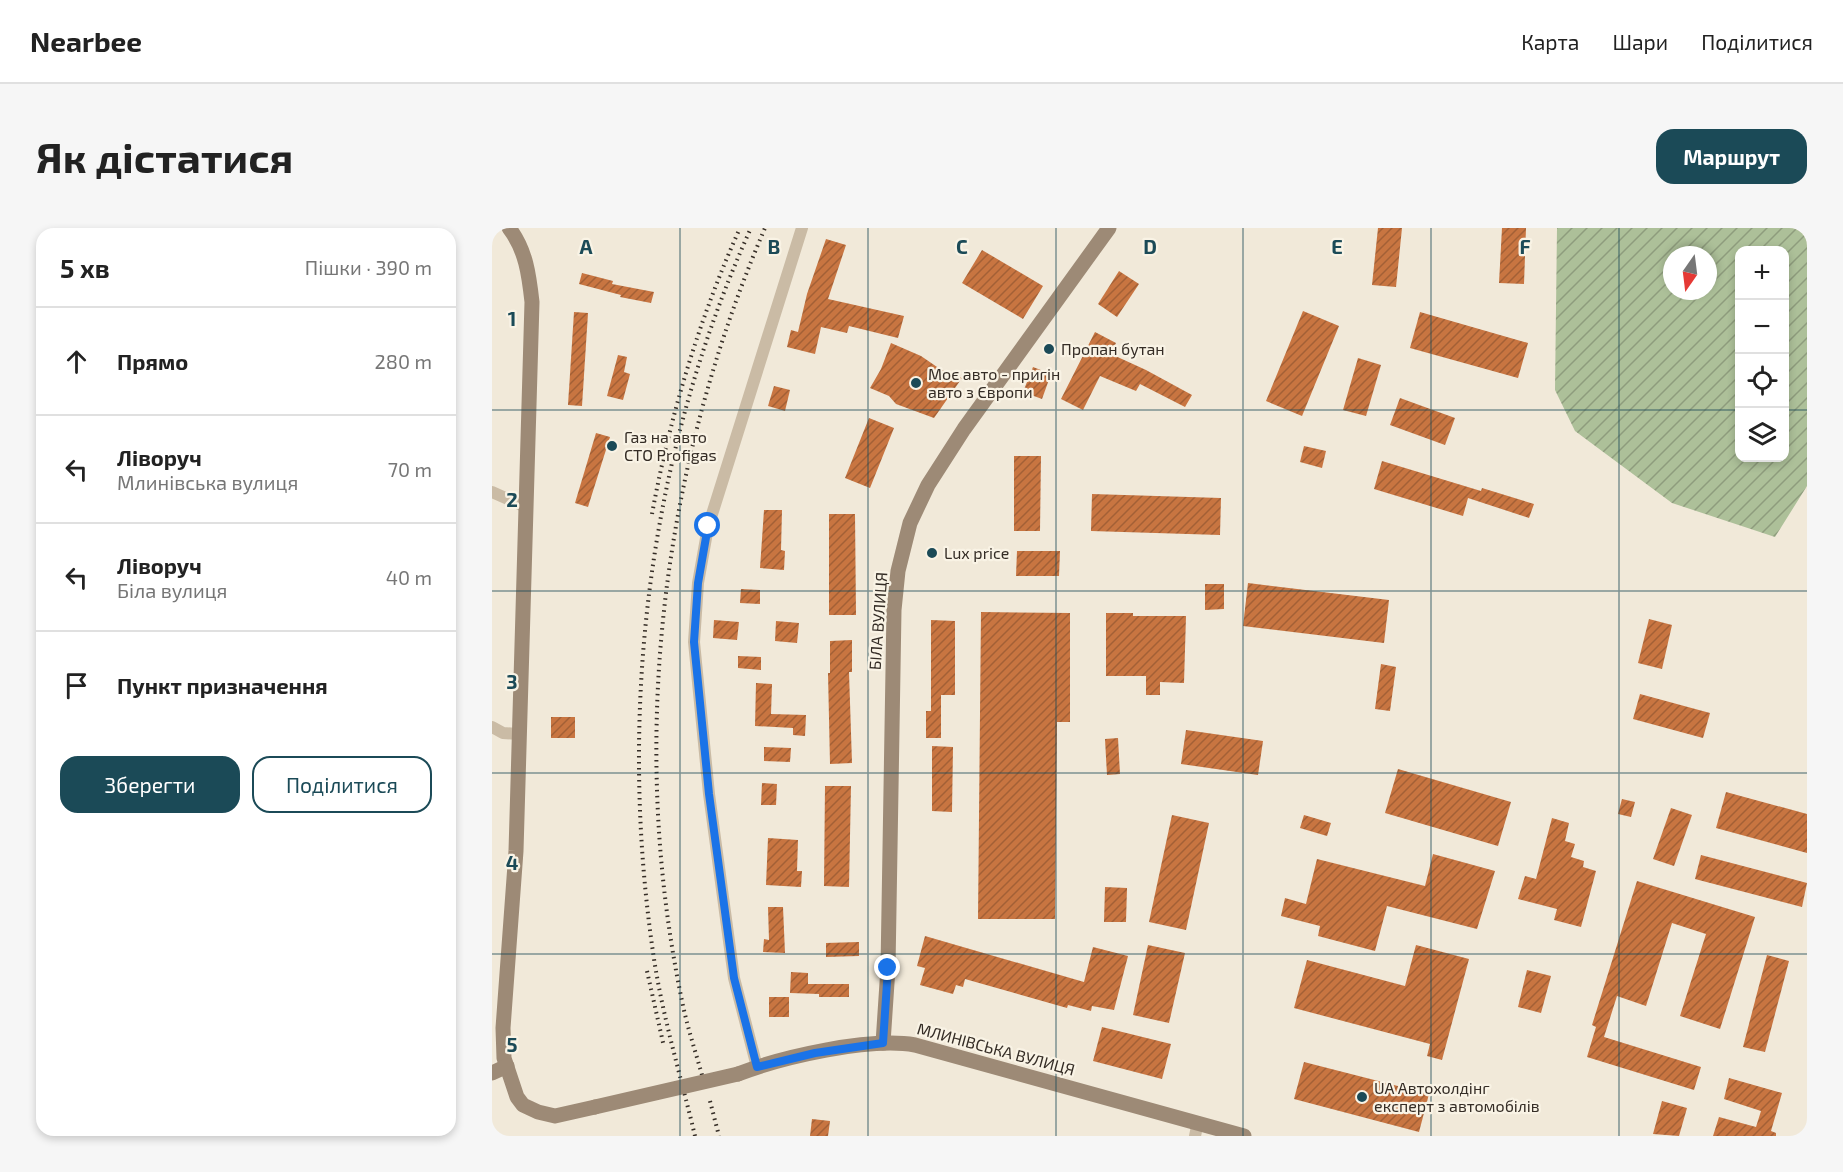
<!DOCTYPE html>
<html lang="uk">
<head>
<meta charset="utf-8">
<style>
	body { margin:0; font-family:"Exo 2",sans-serif; background:#f6f6f6; color:#222 }
	.controls { position:absolute; right:18px; top:18px; display:grid; overflow:hidden; border-radius:12px; box-shadow:0 3px 9px #0003 }
	.controls button { width:54px; height:54px; display:grid; place-items:center; padding:0; border:0; border-bottom:2px solid #e0e0e0; background:#fff; color:#222; font:30px sans-serif }
	.compass { position:absolute; left:1171px; top:18px; width:54px; height:54px; border-radius:50%; background:#fff; box-shadow:0 3px 9px #0003; rotate:194deg }
	.stop { position:absolute; width:18px; height:18px; margin:-14px; border:4px solid #1a73e8; border-radius:50%; background:#fff }
	.stop.end { background:#1a73e8; border-color:#fff; box-shadow:0 2px 6px #0008 }
	.list { margin:0; padding:0; list-style:none }
	h2 { display:flex; justify-content:space-between; align-items:center; height:78px; margin:0; padding:0 24px; font-size:26px }
	h2 small { font-size:20px; font-weight:400; color:#767676 }
	.list li { display:grid; grid-template-columns:39px 1fr auto; gap:18px; align-items:center; box-sizing:border-box; height:108px; padding:0 24px; border-top:2px solid #e0e0e0 }
	.list b { display:block; font-size:22px; white-space:nowrap }
	.list p { margin:0; font-size:20px; white-space:nowrap; color:#767676 }
	.list em { font-size:20px; font-style:normal; color:#767676 }
	.actions { display:flex; gap:12px; padding:18px 24px }
	.actions a { flex:1; padding:14px 0; border:2px solid #1b4a57; border-radius:18px; text-align:center; font-size:21px; color:#1b4a57 }
	.actions .main { background:#1b4a57; color:#fff }
	.icon { flex:none; width:33px; height:33px; fill:none; stroke:currentColor; stroke-width:2; stroke-linecap:round; stroke-linejoin:round }
	.map { position:relative; flex:none; width:1315px; height:908px; overflow:hidden; border-radius:18px }
	header { display:flex; align-items:center; gap:36px; box-sizing:border-box; height:84px; padding:0 30px; background:#fff; border-bottom:2px solid #e0e0e0 }
	header strong { font-size:28px }
	nav { display:flex; gap:33px; margin-inline-start:auto; font-size:21px }
	.intro { display:flex; align-items:center; justify-content:space-between; box-sizing:border-box; height:144px; padding:0 36px }
	h1 { margin:0; font-size:42px }
	.button { padding:15px 27px; border-radius:18px; background:#1b4a57; color:#fff; font-size:21px; font-weight:700 }
	main { display:flex; gap:36px; padding:0 36px }
	aside { flex:1; background:#fff; border-radius:18px; box-shadow:0 3px 9px #0003 }
	.map>svg:first-child { display:block }
	.garden { fill:url(#garden-furrows); fill-rule:evenodd }
	.building { fill:url(#building-hatch) }
	.lines { fill:none; stroke-linecap:round; stroke-linejoin:round }
	.street { stroke:#cabba5; stroke-width:12 }
	.secondary { stroke:#9d8a76; stroke-width:15 }
	.rail { stroke:#352d26; stroke-width:4; stroke-dasharray:1.5 4.5; stroke-linecap:butt }
	.secondary-bridge { stroke:#9d8a76; stroke-width:15 }
	.route { stroke:#1a73e8; stroke-width:8 }
	.grid { fill:none; stroke:#1b4a57; stroke-width:1.5; stroke-opacity:0.55 }
	.poi-dot { fill:#1b4a57; stroke:#f9f3e5; stroke-width:2 }
	.labels { text-anchor:middle; stroke-width:4.5; stroke-linejoin:round; paint-order:stroke }
	.poi-label { font-size:16px; fill:#352d26; stroke:#f9f3e5; text-anchor:start }
	.street-label { font-size:16px; fill:#352d26; stroke:#f9f3e5 }
	.grid-label { font-size:20px; text-anchor:middle; font-weight:bold; fill:#1b4a57; stroke:#f9f3e5; stroke-width:4.5; stroke-linejoin:round; paint-order:stroke }
</style>
</head>
<body>
<header>
<strong>Nearbee</strong>
<nav><a>Карта</a><a>Шари</a><a>Поділитися</a></nav>
</header>
<div class="intro"><h1>Як дістатися</h1><a class="button">Маршрут</a></div>
<main>
<aside>
<h2>5 хв<small>Пішки · 390 m</small></h2>
<ul class="list">
<li><svg class="icon" aria-label="ahead" viewBox="0 0 24 24"><path d="M12 20V5M6 11l6-6 6 6"/></svg><div><b>Прямо</b></div><em>280 m</em></li>
<li><svg class="icon" aria-label="left" viewBox="0 0 24 24"><path d="M17 20v-9H6M10 6l-5 5 5 5"/></svg><div><b>Ліворуч</b><p>Млинівська вулиця</p></div><em>70 m</em></li>
<li><svg class="icon" aria-label="left" viewBox="0 0 24 24"><path d="M17 20v-9H6M10 6l-5 5 5 5"/></svg><div><b>Ліворуч</b><p>Біла вулиця</p></div><em>40 m</em></li>
<li><svg class="icon" aria-label="arrive" viewBox="0 0 24 24"><path d="M6 21V4h12l-3 4 3 4H6"/></svg><div><b>Пункт призначення</b></div></li>
</ul>
<div class="actions"><a class="main">Зберегти</a><a>Поділитися</a></div>
</aside>
<div class="map">
<svg width="1315" height="908" viewBox="0 0 1315 908">
	<defs>
		<pattern id="garden-furrows" width="10" height="10" patternUnits="userSpaceOnUse" patternTransform="scale(1.5)"><rect width="10" height="10" fill="#adc099"/><path d="M-1 1l2-2M0 10L10 0M9 11l2-2" fill="none" stroke="#8e9c7d"/></pattern>
		<pattern id="building-hatch" width="6" height="6" patternUnits="userSpaceOnUse" patternTransform="scale(1.5)"><rect width="6" height="6" fill="#c87541"/><path d="M-1 1l2-2M0 6l6-6M5 7l2-2" fill="none" stroke="#a36036"/></pattern>
	</defs>
	<rect width="100%" height="100%" fill="#f1e9d9"/>
	<path class="garden" d="M 1065,0 L 1315,0 L 1315,258 L 1283,309 L 1180,275 L 1083,203 L 1063,162 ZM 1248,22 L 1292,22 L 1292,230 L 1248,230 ZM 1180,27 L 1216,27 L 1216,63 L 1180,63 Z"/>
	<g class="building">
		<polygon points="886,0 910,0 904,59 880,57"/>
		<polygon points="1010,0 1034,0 1032,56 1007,55"/>
		<polygon points="334,11 354,17 336,71 412,88 406,110 357,98 355,105 329,99 323,126 295,119 299,102 306,104 315,66"/>
		<polygon points="490,22 551,58 531,91 470,55"/>
		<polygon points="627,43 647,56 625,89 606,76"/>
		<polygon points="90,45 121,53 120,56 162,64 159,75 128,69 129,67 87,56"/>
		<polygon points="811,83 847,98 810,188 774,173"/>
		<polygon points="82,84 96,85 90,178 76,177"/>
		<polygon points="928,84 1036,115 1026,150 918,120"/>
		<polygon points="603,104 624,115 619,126 654,142 700,167 693,179 648,156 644,163 608,148 591,182 569,171"/>
		<polygon points="399,115 429,128 448,141 470,150 442,190 404,176 397,168 378,160 389,141"/>
		<polygon points="126,127 135,129 132,144 138,146 131,172 115,168"/>
		<polygon points="866,130 889,137 874,188 851,182"/>
		<polygon points="541,139 559,146 550,171 531,164"/>
		<polygon points="282,158 298,162 293,183 276,178"/>
		<polygon points="908,170 963,190 953,217 898,197"/>
		<polygon points="377,190 402,200 378,260 353,250"/>
		<polygon points="104,205 118,209 96,279 83,275"/>
		<polygon points="812,218 834,223 830,240 808,234"/>
		<polygon points="522,228 549,228 548,303 522,303"/>
		<polygon points="890,233 989,263 990,260 1042,276 1037,290 976,270 971,288 882,261"/>
		<polygon points="600,266 729,270 728,307 599,303"/>
		<polygon points="272,282 290,282 289,322 293,323 292,342 268,340"/>
		<polygon points="337,286 363,286 364,387 337,387"/>
		<polygon points="525,323 568,323 567,348 524,348"/>
		<polygon points="756,355 897,372 892,415 751,398"/>
		<polygon points="713,356 732,356 732,381 713,382"/>
		<polygon points="249,361 268,362 268,376 248,375"/>
		<polygon points="489,384 578,385 578,494 565,494 563,691 486,691"/>
		<polygon points="614,385 641,385 641,388 694,388 692,455 668,454 668,467 654,467 654,448 614,448"/>
		<polygon points="1157,391 1180,397 1170,441 1146,435"/>
		<polygon points="222,392 247,394 245,412 221,410"/>
		<polygon points="439,392 463,393 463,467 449,467 449,510 434,510 434,483 439,483"/>
		<polygon points="284,393 307,395 305,415 283,413"/>
		<polygon points="360,412 360,444 357,444 360,535 338,536 336,445 338,445 338,413"/>
		<polygon points="246,428 269,429 269,442 246,440"/>
		<polygon points="889,436 904,439 898,483 883,481"/>
		<polygon points="264,455 280,456 279,486 314,487 313,508 301,507 301,500 263,498"/>
		<polygon points="1148,466 1218,485 1211,510 1141,491"/>
		<rect x="59" y="489" width="24" height="21"/>
		<polygon points="694,502 771,513 766,547 689,536"/>
		<polygon points="626,510 628,546 615,547 613,511"/>
		<polygon points="440,518 461,519 460,584 440,583"/>
		<polygon points="272,519 299,520 298,534 272,533"/>
		<polygon points="906,541 1019,574 1006,618 893,585"/>
		<polygon points="270,555 285,556 284,577 269,577"/>
		<polygon points="333,558 359,558 357,659 332,658"/>
		<polygon points="1234,564 1315,586 1315,625 1224,600"/>
		<polygon points="1130,571 1143,574 1139,589 1126,586"/>
		<polygon points="1179,580 1200,587 1182,638 1161,631"/>
		<polygon points="680,587 717,595 694,702 657,694"/>
		<polygon points="812,587 839,595 835,608 808,600"/>
		<polygon points="1060,590 1077,595 1073,613 1083,616 1079,629 1092,633 1091,639 1104,643 1089,699 1062,692 1065,681 1026,671 1033,648 1044,651"/>
		<polygon points="276,610 306,612 305,643 310,643 309,659 274,657"/>
		<polygon points="941,626 1003,643 985,701 895,678 883,723 826,708 828,698 789,688 793,670 814,676 825,631 933,658"/>
		<polygon points="1209,627 1315,655 1310,679 1203,651"/>
		<polygon points="1145,653 1263,689 1228,801 1188,788 1214,706 1180,695 1154,778 1125,768 1112,809 1209,839 1202,862 1095,829 1104,799 1100,797"/>
		<polygon points="613,659 635,660 634,694 612,694"/>
		<polygon points="276,679 291,679 293,725 271,724 272,711 277,712"/>
		<polygon points="433,708 592,754 601,719 636,728 622,782 600,778 599,783 576,777 575,780 473,751 471,759 464,757 461,766 428,757 433,740 425,738"/>
		<polygon points="367,714 367,728 334,729 334,715"/>
		<polygon points="656,717 693,725 677,795 641,787"/>
		<polygon points="924,717 977,731 950,832 935,828 938,816 802,780 815,732 913,758"/>
		<polygon points="1275,727 1297,733 1273,824 1251,819"/>
		<polygon points="1035,742 1059,748 1049,785 1026,779"/>
		<polygon points="299,744 316,745 316,756 357,756 357,769 327,769 327,766 298,765"/>
		<rect x="277" y="769" width="20" height="20"/>
		<polygon points="610,799 679,816 670,851 601,833"/>
		<polygon points="812,834 937,866 927,904 802,871"/>
		<polygon points="1237,850 1290,865 1279,903 1284,905 1284,908 1221,908 1227,889 1264,899 1269,883 1232,871"/>
		<polygon points="1170,873 1195,880 1187,908 1161,906"/>
		<polygon points="320,891 338,893 336,908 318,908"/>
	</g>
	<g class="lines">
		<g class="street">
			<polyline points="0,264 34,279"/>
			<polyline points="0,499 11,505 26,506"/>
			<polyline points="265,839 242,750 217,566 202,414 206,355 216,299 310,0"/>
			<polyline points="703,908 706,894"/>
		</g>
		<g class="secondary">
			<path d="M 17,0 C 34,22 37,47 40,74 L 24,623 L 11,800 L 12,830 L 25,869 L 31,877 L 46,884 L 63,888 L 103,879"/>
			<polyline points="391,815 396,740 402,382 406,343 418,295 436,257 472,201 617,0"/>
			<polyline points="0,845 15,838"/>
			<path d="M 246,846 C 290,829 377,809 423,817 L 752,908"/>
		</g>
		<g class="rail">
			<path d="M 160,286 C 178,188 207,91 248,0"/>
			<polyline points="155,743 172,819"/>
			<path d="M 210,847 C 203,822 195,798 190,773 C 136,514 169,242 273,0"/>
			<polyline points="218,873 227,908"/>
			<path d="M 203,908 C 189,849 171,790 162,731 C 125,485 156,227 259,0"/>
		</g>
		<polyline class="secondary-bridge" points="103,879 246,846"/>
	</g>
	<g class="lines">
		<polyline class="route" points="216,298 206,355 202,414 217,566 242,750 265,839 323,825 391,815 396,740"/>
	</g>
	<path class="grid" d="M 188,0 L 188,908M 376,0 L 376,908M 564,0 L 564,908M 751,0 L 751,908M 939,0 L 939,908M 1127,0 L 1127,908M 0,182 L 1248,182M 1292,182 L 1315,182M 0,363 L 1315,363M 0,545 L 1315,545M 0,726 L 1315,726"/>
	<g class="poi-dot">
		<circle cx="557" cy="121" r="6"/>
		<circle cx="424" cy="155" r="6"/>
		<circle cx="120" cy="218" r="6"/>
		<circle cx="440" cy="325" r="6"/>
		<circle cx="870" cy="869" r="6"/>
	</g>
	<g class="labels">
		<g class="poi-label">
			<text x="569" y="127">Пропан бутан</text>
			<text x="436" y="152">Моє авто - пригін<tspan x="436" dy="18">авто з Європи</tspan></text>
			<text x="132" y="215">Газ на авто<tspan x="132" dy="18">СТО Profigas</tspan></text>
			<text x="452" y="331">Lux price</text>
			<text x="882" y="866">UA Автохолдінг<tspan x="882" dy="18">експерт з автомобілів</tspan></text>
		</g>
		<g class="street-label">
			<text transform="translate(386 393) rotate(-86)" y="6">БІЛА ВУЛИЦЯ</text>
			<text transform="translate(504 821) rotate(15)" y="6">МЛИНІВСЬКА ВУЛИЦЯ</text>
		</g>
	</g>
	<g class="grid-label">
		<text x="94" y="26">A</text>
		<text x="282" y="26">B</text>
		<text x="470" y="26">C</text>
		<text x="658" y="26">D</text>
		<text x="845" y="26">E</text>
		<text x="1033" y="26">F</text>
		<text x="20" y="98">1</text>
		<text x="20" y="279">2</text>
		<text x="20" y="461">3</text>
		<text x="20" y="642">4</text>
		<text x="20" y="824">5</text>
	</g>
</svg>
<div class="controls">
<button>+</button>
<button>−</button>
<button><svg class="icon" aria-label="locate" viewBox="0 0 24 24"><circle cx="12" cy="12" r="6"/><path d="M12 2v4M12 18v4M2 12h4M18 12h4"/></svg></button>
<button><svg class="icon" aria-label="layers" viewBox="0 0 24 24"><path d="M12 4l9 5-9 5-9-5zM3 14l9 5 9-5"/></svg></button>
</div>
<svg class="compass" viewBox="-18 -18 36 36"><path d="M0-13l5 13h-10z" fill="#e53935"/><path d="M0 13l5-13h-10z" fill="#767676"/></svg>
<div class="stop" style="left:216px;top:298px"></div>
<div class="stop end" style="left:396px;top:740px"></div>
</div>
</main>
</body>
</html>
